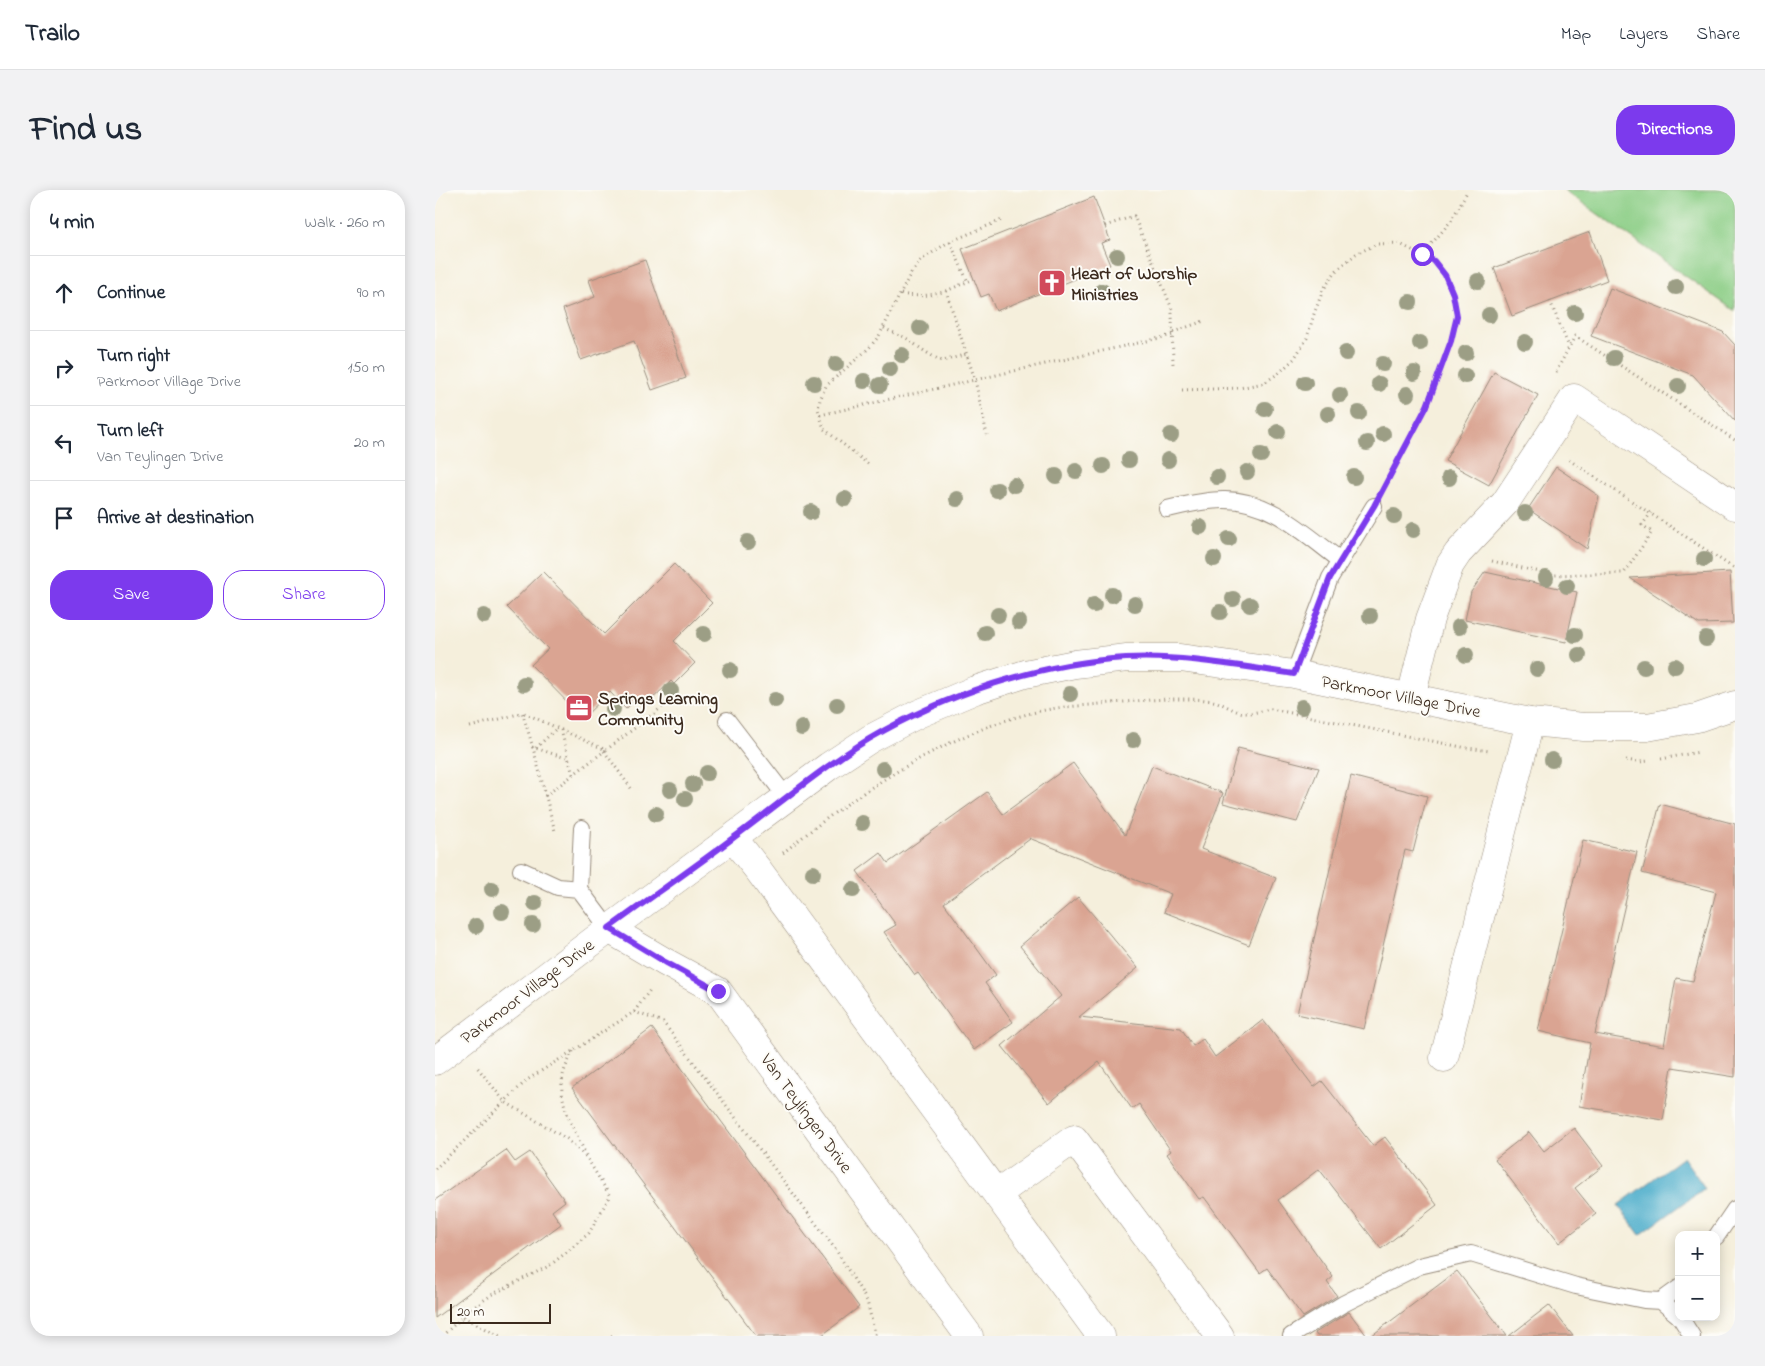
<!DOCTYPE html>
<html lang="en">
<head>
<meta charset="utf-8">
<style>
	body { margin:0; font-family:"Indie Flower",sans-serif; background:#f2f2f3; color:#1f2937 }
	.controls { position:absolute; right:15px; bottom:15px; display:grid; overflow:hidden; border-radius:10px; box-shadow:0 2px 12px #0003 }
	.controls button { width:45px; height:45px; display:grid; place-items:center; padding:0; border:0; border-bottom:1px solid #e0e1e3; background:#fff; color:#1f2937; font:25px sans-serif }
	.scale { position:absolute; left:15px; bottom:12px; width:101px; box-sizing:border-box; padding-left:5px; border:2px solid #3b2a1e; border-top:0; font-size:14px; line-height:18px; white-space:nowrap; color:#3b2a1e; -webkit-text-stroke:4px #fdfcf7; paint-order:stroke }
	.stop { position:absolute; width:15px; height:15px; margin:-11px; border:4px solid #7c3aed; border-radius:50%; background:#fff }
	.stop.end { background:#7c3aed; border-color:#fff; box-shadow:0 1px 5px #0008 }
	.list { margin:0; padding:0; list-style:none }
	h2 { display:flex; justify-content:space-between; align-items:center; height:65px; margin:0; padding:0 20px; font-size:21px }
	h2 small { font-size:16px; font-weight:400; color:#747a83 }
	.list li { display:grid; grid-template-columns:32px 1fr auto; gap:15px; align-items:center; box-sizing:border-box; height:75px; padding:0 20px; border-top:1px solid #e0e1e3 }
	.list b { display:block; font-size:19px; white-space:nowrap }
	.list p { margin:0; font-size:16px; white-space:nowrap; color:#747a83 }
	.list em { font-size:16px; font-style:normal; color:#747a83 }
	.actions { display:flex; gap:10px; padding:15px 20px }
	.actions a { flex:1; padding:11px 0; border:1px solid #7c3aed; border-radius:20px; text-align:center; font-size:18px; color:#7c3aed }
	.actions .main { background:#7c3aed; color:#fff }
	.icon { flex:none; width:28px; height:28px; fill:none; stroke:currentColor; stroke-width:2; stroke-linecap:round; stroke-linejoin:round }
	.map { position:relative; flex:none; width:1300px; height:1146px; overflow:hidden; border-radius:20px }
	header { display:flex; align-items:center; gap:30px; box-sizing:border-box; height:70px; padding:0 25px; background:#fff; border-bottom:1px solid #e0e1e3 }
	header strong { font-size:24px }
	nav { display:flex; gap:28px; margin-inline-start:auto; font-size:18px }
	.intro { display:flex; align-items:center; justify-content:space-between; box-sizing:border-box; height:120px; padding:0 30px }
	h1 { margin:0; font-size:35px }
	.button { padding:12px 22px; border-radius:20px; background:#7c3aed; color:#fff; font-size:18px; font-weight:700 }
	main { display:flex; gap:30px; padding:0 30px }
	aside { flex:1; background:#fff; border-radius:20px; box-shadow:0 2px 12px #0003 }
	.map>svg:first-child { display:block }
	.green { fill:#8cce86; stroke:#647c52 }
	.water { fill:#4aacca; stroke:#426b74 }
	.building { fill:#daa492 }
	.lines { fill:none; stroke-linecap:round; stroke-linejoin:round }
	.lane-casing { stroke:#988c7d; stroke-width:18 }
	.street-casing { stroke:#988c7d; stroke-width:29 }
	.path { stroke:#988c7d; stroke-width:3; stroke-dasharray:1 4; stroke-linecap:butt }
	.lane { stroke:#fff; stroke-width:16 }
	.street { stroke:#fff; stroke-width:28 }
	.tree { fill:#9c9e85 }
	.route { stroke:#7c3aed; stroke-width:6 }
	.labels { text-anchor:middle; stroke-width:4; stroke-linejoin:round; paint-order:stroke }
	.poi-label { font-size:18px; font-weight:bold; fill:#3b2a1e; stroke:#fdfcf7; text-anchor:start }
	.street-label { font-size:18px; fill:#3b2a1e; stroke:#fdfcf7 }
</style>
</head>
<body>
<header>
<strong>Trailo</strong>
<nav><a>Map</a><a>Layers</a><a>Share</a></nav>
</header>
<div class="intro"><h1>Find us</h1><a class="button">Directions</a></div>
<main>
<aside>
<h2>4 min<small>Walk · 260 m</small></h2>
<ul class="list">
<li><svg class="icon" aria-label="ahead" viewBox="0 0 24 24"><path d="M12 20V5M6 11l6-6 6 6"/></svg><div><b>Continue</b></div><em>90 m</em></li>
<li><svg class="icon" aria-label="right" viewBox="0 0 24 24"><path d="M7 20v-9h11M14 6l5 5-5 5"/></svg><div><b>Turn right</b><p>Parkmoor Village Drive</p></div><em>150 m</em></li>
<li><svg class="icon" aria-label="left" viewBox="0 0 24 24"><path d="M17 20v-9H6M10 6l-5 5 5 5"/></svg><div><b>Turn left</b><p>Van Teylingen Drive</p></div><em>20 m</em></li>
<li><svg class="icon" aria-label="arrive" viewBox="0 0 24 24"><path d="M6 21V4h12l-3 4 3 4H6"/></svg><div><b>Arrive at destination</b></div></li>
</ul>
<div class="actions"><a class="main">Save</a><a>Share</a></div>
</aside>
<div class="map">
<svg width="1300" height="1146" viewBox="0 0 1300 1146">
	<rect width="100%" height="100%" fill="#fdfcf7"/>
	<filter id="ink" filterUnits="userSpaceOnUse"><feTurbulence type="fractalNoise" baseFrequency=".02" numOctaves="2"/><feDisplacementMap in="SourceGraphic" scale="10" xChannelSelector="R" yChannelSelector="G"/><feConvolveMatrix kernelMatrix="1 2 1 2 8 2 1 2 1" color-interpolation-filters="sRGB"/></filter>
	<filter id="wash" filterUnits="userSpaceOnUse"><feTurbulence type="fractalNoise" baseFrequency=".0096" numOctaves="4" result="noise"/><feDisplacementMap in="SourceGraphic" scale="20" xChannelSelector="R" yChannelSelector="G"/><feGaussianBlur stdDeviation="1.12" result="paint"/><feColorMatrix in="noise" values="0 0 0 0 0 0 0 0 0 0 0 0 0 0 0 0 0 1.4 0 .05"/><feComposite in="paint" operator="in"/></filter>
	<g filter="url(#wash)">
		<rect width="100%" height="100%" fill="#f5efdc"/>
		<polygon class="green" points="1129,0 1300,0 1300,121"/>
		<polygon class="water" points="1248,967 1270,998 1205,1045 1183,1015"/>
		<g id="blocks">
			<g class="building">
				<polygon points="659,7 675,50 666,53 675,75 561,121 554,104 546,107 527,59"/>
				<polygon points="1155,42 1172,90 1077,126 1059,78"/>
				<polygon points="210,70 251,188 217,200 199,151 146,170 128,119 160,107 154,90"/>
				<polygon points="1175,98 1288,142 1300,155 1300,231 1258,185 1156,146"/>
				<polygon points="1059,182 1103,205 1054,295 1010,271"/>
				<polygon points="1121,277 1164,306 1152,359 1093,319"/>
				<polygon points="239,374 277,413 239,451 260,473 239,494 236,491 209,517 201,509 191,519 175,502 148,528 96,475 113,459 72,417 108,382 169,444"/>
				<polygon points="1050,382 1142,402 1131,452 1030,430 1036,402"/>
				<polygon points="1295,382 1298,433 1264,434 1195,388"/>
				<polygon points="803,558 884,578 862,632 788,613"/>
				<polygon points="638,573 690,645 717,576 788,603 766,659 841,688 814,755 729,722 736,704 594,648 595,649 509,713 561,785 550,793 578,832 539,860 483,783 480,785 449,742 461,735 422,681 446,663 453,673 552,602 568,624"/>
				<polygon points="916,586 992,606 978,662 970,660 929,839 862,824"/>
				<polygon points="1225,614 1300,634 1300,887 1237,877 1228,930 1144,916 1155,853 1103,841 1148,650 1202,662 1160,844 1229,856 1241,788 1258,791 1281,702 1207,683"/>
				<polygon points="643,707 703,778 644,827 746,838 758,856 768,849 780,867 828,830 879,897 887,891 938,956 950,947 1002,1015 946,1059 884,979 843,1010 898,1087 892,1092 902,1106 868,1127 832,1078 825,1083 769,1007 764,1009 732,964 736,961 704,914 697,919 664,872 614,913 567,856 626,806 585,756"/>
				<polygon points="217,838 424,1117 386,1146 321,1146 137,898"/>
				<polygon points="1139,938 1168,976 1140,998 1161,1024 1124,1053 1060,969 1094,942 1109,961"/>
				<polygon points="71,960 80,972 95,962 130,1011 117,1021 126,1034 0,1128 0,1010"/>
				<polygon points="1022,1081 1072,1146 936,1146"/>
				<polygon points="1114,1115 1138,1146 1074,1146"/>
				<polygon points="914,1122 932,1146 882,1146 880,1143"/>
			</g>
		</g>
	</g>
	<g filter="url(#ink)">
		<use href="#blocks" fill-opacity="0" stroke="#988c7d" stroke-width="1"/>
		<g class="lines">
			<defs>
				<g id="lane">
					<path d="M 732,319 C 750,315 769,310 788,310 C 835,309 870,344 905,370"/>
					<polyline points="859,484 895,388 939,316"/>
					<polyline points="292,530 352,608"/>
					<polyline points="147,638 144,699 174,739"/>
					<polyline points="86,680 123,697 144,699"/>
					<polyline points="1281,1047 1300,1019"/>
					<polyline points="1226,1111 1244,1126"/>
					<polyline points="1245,1127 1257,1146"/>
					<polyline points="856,1146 908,1114 984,1076 1036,1064 1141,1096 1209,1110 1226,1111 1244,1098"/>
				</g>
				<g id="street">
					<polyline points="976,507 995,429 1015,375 1023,363 1070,313 1139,208 1300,316"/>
					<polyline points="298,648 324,681 666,1146"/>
					<polyline points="174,739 230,772 283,801 534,1146"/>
					<polyline points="1009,868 1095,532"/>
					<polyline points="0,871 174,739 394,576 435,549 483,524 540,500 590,484 640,474 692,468 745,468 859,484 1095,532 1149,537 1212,537 1262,528 1300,515"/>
					<polyline points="562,1004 639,949 785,1146"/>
				</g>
			</defs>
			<use href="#lane" class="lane-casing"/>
			<use href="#street" class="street-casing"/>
			<g class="path">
				<polyline points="670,36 699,26 737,119 738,176"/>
				<polyline points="515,52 533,92"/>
				<polyline points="987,65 1016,31 1033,0"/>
				<polyline points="511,101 539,89"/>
				<path d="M 466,104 C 482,107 495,106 511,101 L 540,190 L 552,245"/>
				<polyline points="1115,111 1134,157"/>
				<path d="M 449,138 C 457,143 467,145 474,150 C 485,158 495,166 508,171 L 532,164"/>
				<polyline points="738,142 769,131"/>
				<polyline points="1121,182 1140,146 1300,250"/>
				<polyline points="747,200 804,198 829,193 844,183 859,169 872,148 879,124 888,100 901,81 921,64 942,54 963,53 999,71 1010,85 1018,105 1022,126 1016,151 992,216 950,295"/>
				<polyline points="385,225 738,145"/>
				<polyline points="1134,270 1300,379"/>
				<polyline points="433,274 389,239 383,219 385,210 391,196 434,158 444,146 476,83 486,70 512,53 569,29"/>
				<polyline points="1057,371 1118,385 1189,383 1217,342 1207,335 1216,323"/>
				<polyline points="35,537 87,523"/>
				<polyline points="126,540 138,585"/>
				<polyline points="97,557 134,569"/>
				<polyline points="101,558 122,538"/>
				<polyline points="171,560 235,511"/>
				<polyline points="169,561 198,601"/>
				<polyline points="1226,569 1264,562"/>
				<polyline points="1191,570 1203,572 1215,571"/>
				<path d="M 110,606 L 171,560 L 87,522 C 100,561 109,601 120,641"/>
				<path d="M 348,663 C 420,603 523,535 616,519 C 632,516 649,516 665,514 C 691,512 718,509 744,509 C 757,509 770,509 782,512 C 793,516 802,524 814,523 C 821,523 829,520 836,519 L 1032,558 L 1055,561"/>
				<polyline points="199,822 228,832 401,1060 432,1111 440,1144 437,1146"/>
				<path d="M 138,861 C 135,869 129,878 128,886 C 122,913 141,942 151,965"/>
				<polyline points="0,979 92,890 199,822 215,800"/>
				<polyline points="28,1127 65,1146"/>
				<polyline points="7,1146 36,1119 58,1104 114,1076 132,1062 154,1043 175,1006 152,968 132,949 70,912 42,877"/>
				<polyline points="176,1146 177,1146"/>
			</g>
			<use href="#lane" class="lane"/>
			<use href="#street" class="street"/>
		</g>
		<g class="tree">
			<circle cx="682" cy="66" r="8"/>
			<circle cx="1043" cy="91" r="8"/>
			<circle cx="1241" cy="97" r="8"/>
			<circle cx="667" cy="101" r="8"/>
			<circle cx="975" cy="112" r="8"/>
			<circle cx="1140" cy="123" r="8"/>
			<circle cx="1054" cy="125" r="8"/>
			<circle cx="485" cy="138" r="8"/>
			<circle cx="1090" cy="152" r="8"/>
			<circle cx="985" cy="153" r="8"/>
			<circle cx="911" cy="163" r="8"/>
			<circle cx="1031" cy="163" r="8"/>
			<circle cx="467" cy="165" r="8"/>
			<circle cx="1179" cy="168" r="8"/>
			<circle cx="401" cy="174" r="8"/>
			<circle cx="948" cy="174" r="8"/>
			<circle cx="455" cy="179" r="8"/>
			<circle cx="979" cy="183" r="8"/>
			<circle cx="1030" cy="186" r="8"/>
			<circle cx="429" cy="191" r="8"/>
			<circle cx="379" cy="193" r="8"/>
			<circle cx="870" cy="193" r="8"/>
			<circle cx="944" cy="194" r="8"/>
			<circle cx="445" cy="195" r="8"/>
			<circle cx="1243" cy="196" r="8"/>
			<circle cx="972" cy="204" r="8"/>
			<circle cx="905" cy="205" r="8"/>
			<circle cx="830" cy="219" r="8"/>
			<circle cx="924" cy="223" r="8"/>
			<circle cx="893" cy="224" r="8"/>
			<circle cx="843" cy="242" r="8"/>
			<circle cx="948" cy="244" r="8"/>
			<circle cx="736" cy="245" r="8"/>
			<circle cx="932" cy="253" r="8"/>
			<circle cx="826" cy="265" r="8"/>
			<circle cx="694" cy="270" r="8"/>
			<circle cx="733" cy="270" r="8"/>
			<circle cx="668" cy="276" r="8"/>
			<circle cx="641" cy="281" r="8"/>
			<circle cx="812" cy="282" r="8"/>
			<circle cx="621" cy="286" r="8"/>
			<circle cx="782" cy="287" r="8"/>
			<circle cx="919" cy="287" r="8"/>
			<circle cx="1014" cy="288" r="8"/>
			<circle cx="579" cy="295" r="8"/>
			<circle cx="562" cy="300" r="8"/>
			<circle cx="410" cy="309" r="8"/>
			<circle cx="522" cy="309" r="8"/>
			<circle cx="376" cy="322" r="8"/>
			<circle cx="1090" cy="323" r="8"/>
			<circle cx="959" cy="326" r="8"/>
			<circle cx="765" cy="337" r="8"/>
			<circle cx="978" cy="340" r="8"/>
			<circle cx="794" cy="349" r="8"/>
			<circle cx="313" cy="352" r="8"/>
			<circle cx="779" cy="369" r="8"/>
			<circle cx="1269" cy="369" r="8"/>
			<circle cx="1111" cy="388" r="8"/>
			<circle cx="1132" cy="396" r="8"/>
			<circle cx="677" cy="405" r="8"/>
			<circle cx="798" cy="409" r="8"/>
			<circle cx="700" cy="414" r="8"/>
			<circle cx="659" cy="415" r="8"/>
			<circle cx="815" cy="415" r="8"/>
			<circle cx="785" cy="422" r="8"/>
			<circle cx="563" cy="425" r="8"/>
			<circle cx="49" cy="426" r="8"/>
			<circle cx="935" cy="426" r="8"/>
			<circle cx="584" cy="432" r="8"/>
			<circle cx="1024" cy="437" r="8"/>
			<circle cx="550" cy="443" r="8"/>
			<circle cx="269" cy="444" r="8"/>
			<circle cx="1140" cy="445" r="8"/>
			<circle cx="1271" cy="449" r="8"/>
			<circle cx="1031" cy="465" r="8"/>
			<circle cx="1144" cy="465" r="8"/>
			<circle cx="1240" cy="476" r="8"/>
			<circle cx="1209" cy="477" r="8"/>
			<circle cx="1102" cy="479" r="8"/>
			<circle cx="295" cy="480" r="8"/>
			<circle cx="89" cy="494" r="8"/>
			<circle cx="236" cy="501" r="8"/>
			<circle cx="635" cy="504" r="8"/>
			<circle cx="340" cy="510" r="8"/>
			<circle cx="402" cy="515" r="8"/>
			<circle cx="867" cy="517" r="8"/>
			<circle cx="178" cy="519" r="8"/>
			<circle cx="367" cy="538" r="8"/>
			<circle cx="698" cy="550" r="8"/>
			<circle cx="1117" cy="570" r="8"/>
			<circle cx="448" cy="579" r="8"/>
			<circle cx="272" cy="583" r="8"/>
			<circle cx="258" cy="594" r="8"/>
			<circle cx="235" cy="600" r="8"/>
			<circle cx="250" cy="609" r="8"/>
			<circle cx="221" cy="624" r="8"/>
			<circle cx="427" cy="633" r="8"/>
			<circle cx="378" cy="683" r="8"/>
			<circle cx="57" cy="699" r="8"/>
			<circle cx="418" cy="700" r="8"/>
			<circle cx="100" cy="713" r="8"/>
			<circle cx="67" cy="722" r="8"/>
			<circle cx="98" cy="735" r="8"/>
			<circle cx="41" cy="736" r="8"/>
		</g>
	</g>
	<g class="lines" filter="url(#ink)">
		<path class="route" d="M 283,801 L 230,772 L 174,738 C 215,708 257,679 298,648 C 343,615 386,578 434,549 C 509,505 604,473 691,468 C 748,465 803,476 859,484 L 895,388 L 939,316 L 992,216 L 1016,151 L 1022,126 L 1018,104 L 1010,85 L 999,71 L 987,64"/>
	</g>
	<defs>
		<symbol id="church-square" viewBox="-11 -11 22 22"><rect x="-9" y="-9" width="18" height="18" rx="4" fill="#d1495b" stroke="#fdfcf7"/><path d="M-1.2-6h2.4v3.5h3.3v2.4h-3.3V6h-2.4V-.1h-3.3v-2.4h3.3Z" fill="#fff"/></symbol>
		<symbol id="office-square" viewBox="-11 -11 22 22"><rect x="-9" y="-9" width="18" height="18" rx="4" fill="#d1495b" stroke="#fdfcf7"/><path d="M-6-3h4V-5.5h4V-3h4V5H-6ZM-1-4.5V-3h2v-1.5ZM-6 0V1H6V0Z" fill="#fff"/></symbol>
	</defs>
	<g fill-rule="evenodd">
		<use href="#church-square" x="601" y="77" width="32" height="32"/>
		<use href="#office-square" x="128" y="502" width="32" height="32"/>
	</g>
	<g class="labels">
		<g class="poi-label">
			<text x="636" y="89">Heart of Worship<tspan x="636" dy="21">Ministries</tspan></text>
			<text x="163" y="514">Springs Learning<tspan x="163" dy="21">Community</tspan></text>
		</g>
		<g class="street-label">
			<text transform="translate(966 506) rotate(11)" y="6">Parkmoor Village Drive</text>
			<text transform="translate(92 801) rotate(-37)" y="6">Parkmoor Village Drive</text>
			<text transform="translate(372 923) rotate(54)" y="6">Van Teylingen Drive</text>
		</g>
	</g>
</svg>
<div class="controls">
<button>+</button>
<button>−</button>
</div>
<div class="scale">20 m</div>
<div class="stop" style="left:987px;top:64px"></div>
<div class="stop end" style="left:283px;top:801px"></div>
</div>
</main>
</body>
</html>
